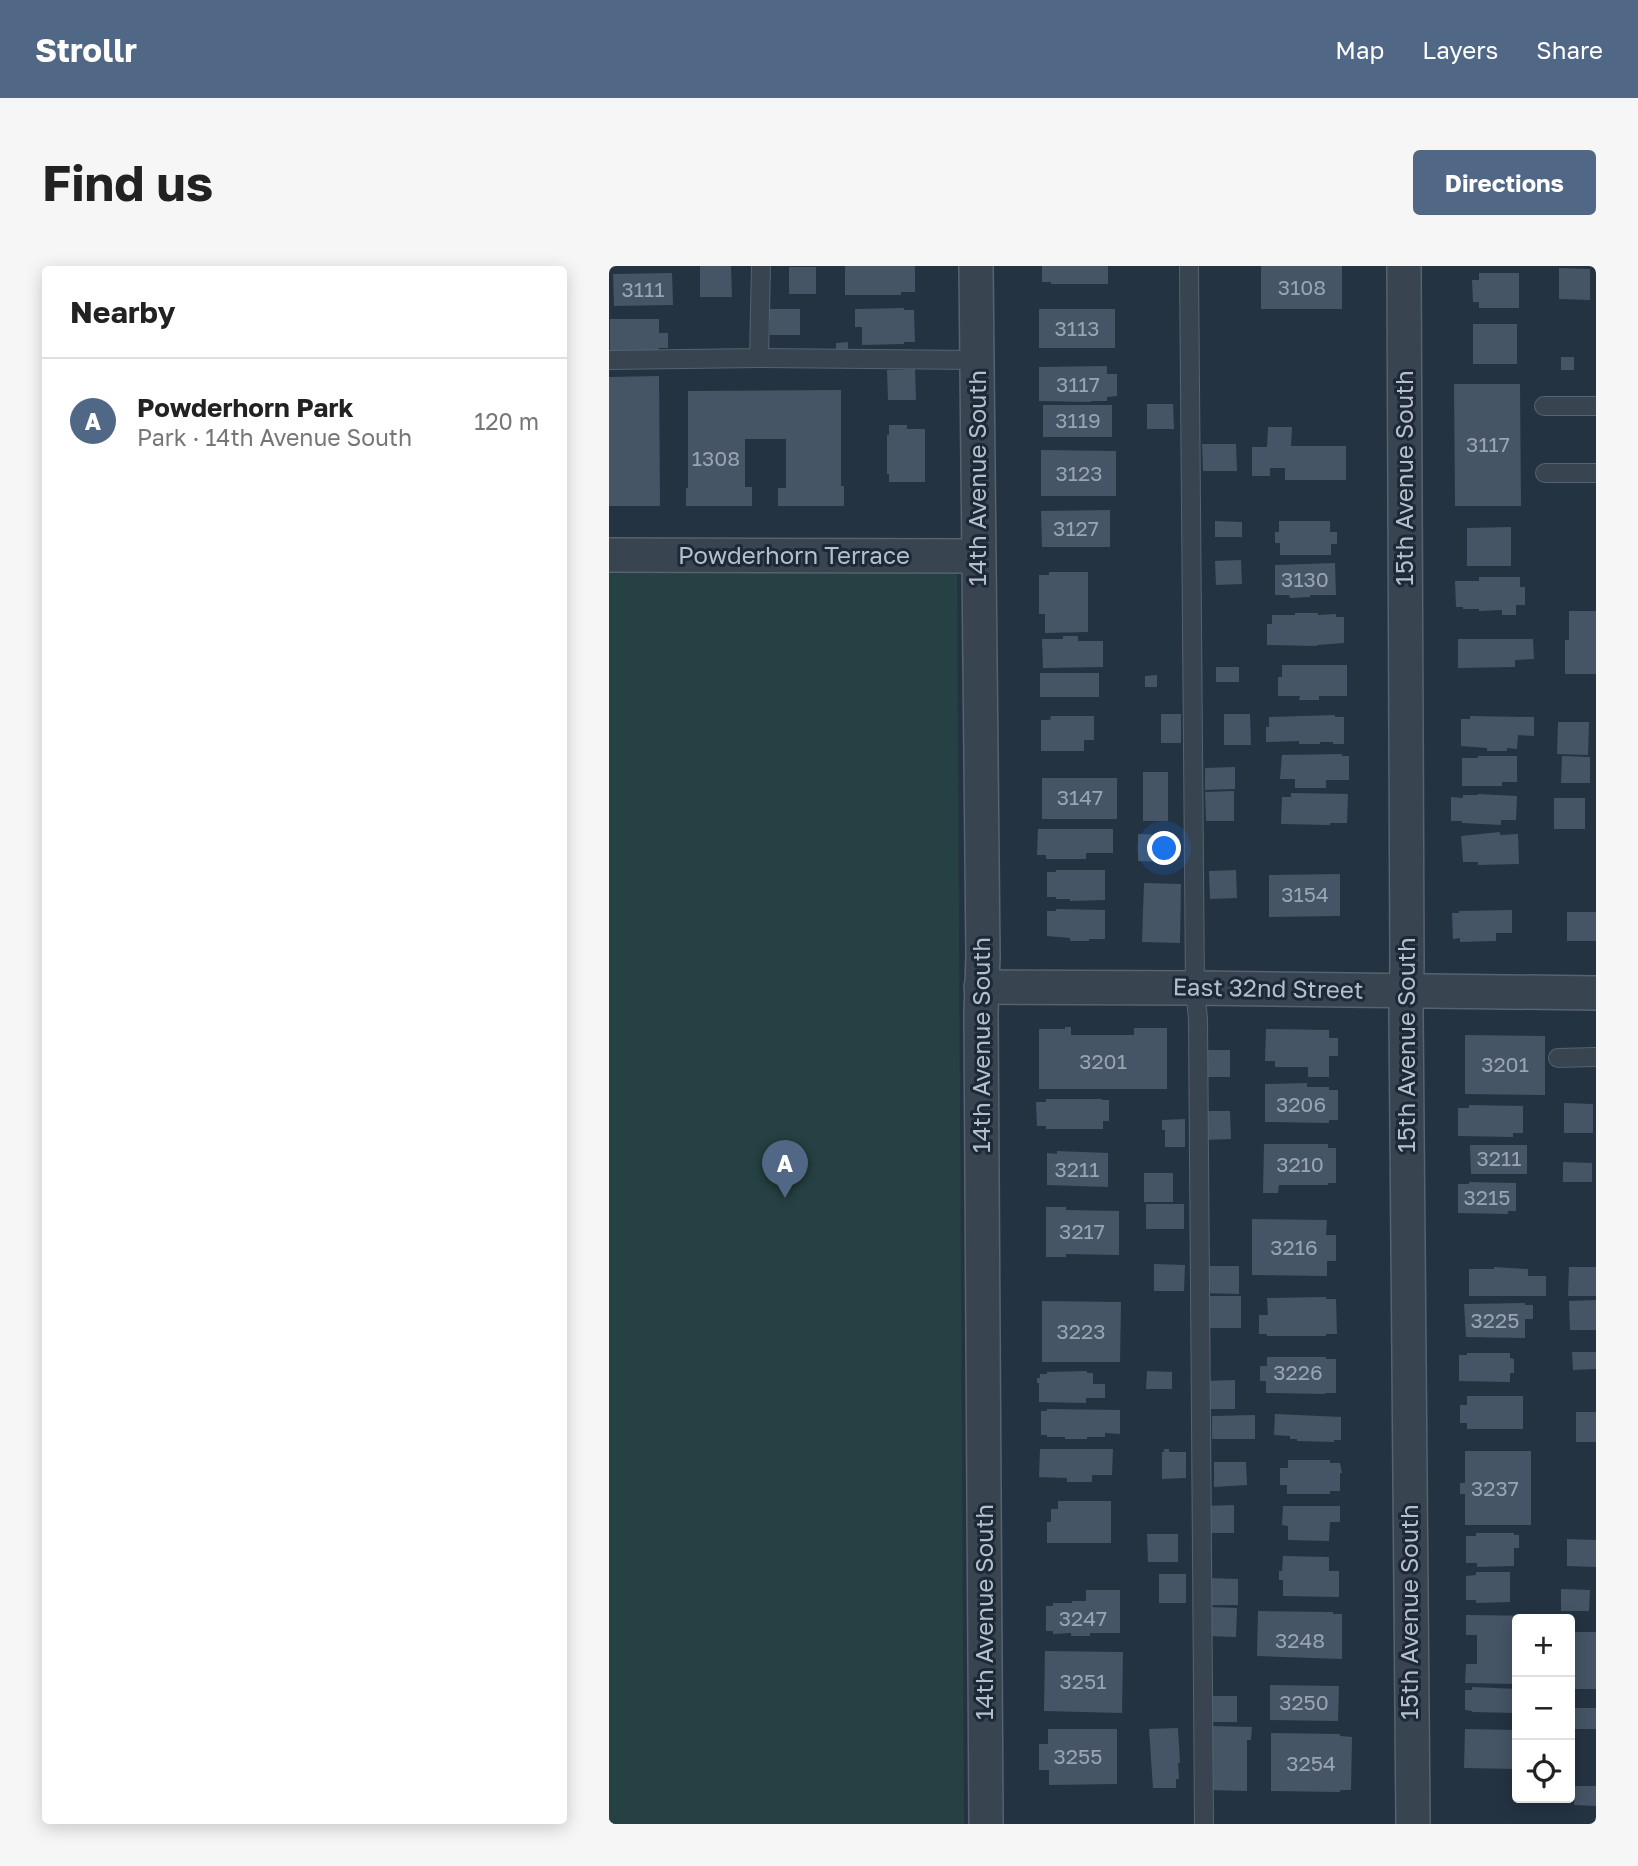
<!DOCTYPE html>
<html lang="en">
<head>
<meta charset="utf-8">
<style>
	body { margin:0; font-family:"Golos Text",sans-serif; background:#f6f6f6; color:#222 }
	.controls { position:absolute; right:21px; bottom:21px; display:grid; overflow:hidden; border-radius:7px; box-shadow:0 4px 18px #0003 }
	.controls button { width:63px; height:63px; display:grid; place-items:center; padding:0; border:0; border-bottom:2px solid #e0e0e0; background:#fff; color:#222; font:35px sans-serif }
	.you { position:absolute; left:556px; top:583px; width:24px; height:24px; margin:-18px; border:5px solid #fff; border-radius:50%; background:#1a73e8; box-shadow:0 0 0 10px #1a73e833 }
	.badge { display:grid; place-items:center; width:46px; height:46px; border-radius:50%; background:#506885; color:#fff; font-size:23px; font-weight:700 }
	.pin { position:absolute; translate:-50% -58px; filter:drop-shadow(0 2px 4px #0008) }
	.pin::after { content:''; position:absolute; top:37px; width:24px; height:21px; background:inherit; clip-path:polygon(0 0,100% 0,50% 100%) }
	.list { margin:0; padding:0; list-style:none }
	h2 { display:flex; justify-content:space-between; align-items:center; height:91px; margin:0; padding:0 28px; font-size:30px }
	h2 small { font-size:23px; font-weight:400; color:#767676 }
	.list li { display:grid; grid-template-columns:46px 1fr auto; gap:21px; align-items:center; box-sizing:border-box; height:126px; padding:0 28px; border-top:2px solid #e0e0e0 }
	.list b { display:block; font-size:26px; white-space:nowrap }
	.list p { margin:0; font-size:23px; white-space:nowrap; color:#767676 }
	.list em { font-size:23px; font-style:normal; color:#767676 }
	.icon { flex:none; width:38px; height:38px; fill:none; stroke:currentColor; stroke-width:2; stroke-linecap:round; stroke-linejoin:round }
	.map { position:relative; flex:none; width:987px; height:1558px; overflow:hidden; border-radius:7px }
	header { display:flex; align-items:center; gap:42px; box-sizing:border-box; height:98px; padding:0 35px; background:#506885; color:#fff }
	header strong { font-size:33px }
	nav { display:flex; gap:38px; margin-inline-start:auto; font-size:24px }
	.intro { display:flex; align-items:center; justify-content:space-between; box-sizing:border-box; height:168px; padding:0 42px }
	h1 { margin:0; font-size:49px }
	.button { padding:18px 32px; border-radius:7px; background:#506885; color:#fff; font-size:24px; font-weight:700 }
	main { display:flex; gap:42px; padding:0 42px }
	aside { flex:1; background:#fff; border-radius:7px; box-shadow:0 4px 18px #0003 }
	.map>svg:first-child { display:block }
	.green { fill:#264143 }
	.building { fill:#455566 }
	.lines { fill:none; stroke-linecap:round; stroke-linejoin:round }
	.service-casing { stroke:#56626f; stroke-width:20 }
	.minor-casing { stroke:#56626f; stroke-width:36 }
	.service { stroke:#394451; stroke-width:18 }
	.minor { stroke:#394451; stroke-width:33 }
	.labels { text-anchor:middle; stroke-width:6; stroke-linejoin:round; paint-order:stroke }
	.number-label { font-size:21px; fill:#99a4b2 }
	.street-label { font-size:24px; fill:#b5bfcc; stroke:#1d2937 }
</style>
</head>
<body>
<header>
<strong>Strollr</strong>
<nav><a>Map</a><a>Layers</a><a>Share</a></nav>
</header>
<div class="intro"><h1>Find us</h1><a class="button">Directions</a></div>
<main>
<aside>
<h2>Nearby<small></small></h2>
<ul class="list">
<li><span class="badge">A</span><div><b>Powderhorn Park</b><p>Park · 14th Avenue South</p></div><em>120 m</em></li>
</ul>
</aside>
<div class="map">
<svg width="987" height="1558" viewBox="0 0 987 1558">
	<rect width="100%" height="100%" fill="#243342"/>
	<polygon class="green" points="348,303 355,1558 0,1558 0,305"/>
	<g class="building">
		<polygon points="91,0 122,0 123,31 91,31"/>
		<polygon points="236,0 306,0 306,26 292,26 292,29 236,29"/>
		<polygon points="433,0 499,0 499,18 442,18 442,16 433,16"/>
		<rect x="652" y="0" width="81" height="43"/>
		<rect x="180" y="1" width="27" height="27"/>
		<polygon points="950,2 981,3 981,34 950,33"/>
		<polygon points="63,7 64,39 5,40 4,8"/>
		<polygon points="870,7 910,7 910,42 870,42 870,36 864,36 863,14 870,14"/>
		<polygon points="295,42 295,44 305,44 306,76 295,76 295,78 253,79 253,61 246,61 246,43"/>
		<rect x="161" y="43" width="30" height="26"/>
		<rect x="430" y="43" width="76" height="39"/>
		<polygon points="1,53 50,53 50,67 59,67 59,82 50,82 50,85 1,85"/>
		<rect x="864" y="58" width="44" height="40"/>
		<polygon points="239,76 239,87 227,87 227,77"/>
		<rect x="952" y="91" width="13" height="13"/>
		<polygon points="498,100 498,108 508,108 508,130 498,131 498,135 482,135 482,136 430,135 430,101"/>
		<polygon points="306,103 307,134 279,134 278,104"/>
		<polygon points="50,110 51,240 0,240 0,111"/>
		<polygon points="845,118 911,118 912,240 846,240"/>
		<polygon points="232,124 232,220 235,220 235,240 169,240 169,222 177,222 177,173 136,173 136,221 143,221 143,240 77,240 77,222 79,222 79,125"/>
		<polygon points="538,138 564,138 565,163 538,163"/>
		<rect x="434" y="139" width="69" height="32"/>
		<polygon points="280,159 298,159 298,163 316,163 316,216 280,216 280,208 278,208 278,169 280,169"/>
		<polygon points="659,161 683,161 682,180 737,180 737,214 676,214 676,202 661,202 661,210 643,210 643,181 658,181"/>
		<polygon points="593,178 627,178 628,205 594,205"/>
		<polygon points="432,184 507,185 507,230 432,230"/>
		<polygon points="501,244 501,281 433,281 432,245"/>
		<polygon points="606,255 633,256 633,271 606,271"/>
		<polygon points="670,255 721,255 721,266 728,266 728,278 722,278 722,289 671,289 671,277 666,277 666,266 670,266"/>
		<polygon points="902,261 902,300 858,300 858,262"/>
		<polygon points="632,294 633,318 607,319 606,295"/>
		<polygon points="726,297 727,329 701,329 701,331 681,332 680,329 666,329 666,299"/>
		<polygon points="440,306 479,306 479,366 436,367 436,348 430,348 430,309 440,309"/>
		<polygon points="870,311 911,311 911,321 916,321 916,339 907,339 907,349 893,349 893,344 870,345 870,343 854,343 854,341 847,341 846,315 870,315"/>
		<polygon points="960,345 987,345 987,408 956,408 956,374 960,374"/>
		<polygon points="686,347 709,347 709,349 727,348 727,351 735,351 735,377 708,379 708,380 658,379 658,358 663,358 663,349 686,349"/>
		<polygon points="454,370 469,370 469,375 494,375 494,401 434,402 433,373 454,373"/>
		<polygon points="849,373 924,373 925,393 906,394 906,401 849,402"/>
		<polygon points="673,399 738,399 738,430 710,430 710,434 690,434 691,430 669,430 669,411 673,411"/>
		<rect x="607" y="401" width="23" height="15"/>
		<rect x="431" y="407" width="59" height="24"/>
		<polygon points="548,409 548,421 536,421 536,410"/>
		<rect x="552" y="448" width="20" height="29"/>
		<polygon points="615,448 641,448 642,479 615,479"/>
		<polygon points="726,449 726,451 735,451 735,478 724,478 724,476 711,476 711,478 690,478 690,475 657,476 657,461 660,461 660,451"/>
		<polygon points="442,450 485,450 485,474 475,474 475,485 432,485 432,454 441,454"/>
		<polygon points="861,450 925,451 925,470 909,469 908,483 898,482 898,485 878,485 878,482 852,480 852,453 861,453"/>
		<polygon points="949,456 980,456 979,489 948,488"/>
		<polygon points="733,488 733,490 740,490 740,514 717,514 717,522 686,522 686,513 671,513 673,489"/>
		<polygon points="869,490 908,490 908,516 893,516 893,520 853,520 853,492 869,492"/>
		<polygon points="953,490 981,491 981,517 952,517"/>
		<polygon points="626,501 626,523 596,524 596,502"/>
		<rect x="534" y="506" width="25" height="49"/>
		<rect x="433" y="512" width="75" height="41"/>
		<polygon points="625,525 625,555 597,555 596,526"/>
		<polygon points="682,527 739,528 738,557 721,557 721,559 672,558 673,531 682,531"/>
		<polygon points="869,528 908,530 907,554 892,554 892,559 853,557 853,555 842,555 842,531 854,532 854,529 869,529"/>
		<rect x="945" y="532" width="31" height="31"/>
		<polygon points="429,563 504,563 504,587 477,587 477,593 437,593 437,589 428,589"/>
		<polygon points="891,566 891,569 909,568 910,598 869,599 869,596 854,596 852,570"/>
		<polygon points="529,568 559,569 560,596 529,595"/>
		<polygon points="447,604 496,604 496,634 461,635 461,633 447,633 447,631 438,631 438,606 447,606"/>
		<polygon points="627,604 628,632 601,633 600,605"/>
		<polygon points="731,608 731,650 660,651 660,609"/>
		<polygon points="535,617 572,618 571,677 533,676"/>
		<polygon points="447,643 496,644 496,673 480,673 480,675 461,675 461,672 438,670 438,645 447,645"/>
		<polygon points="903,644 903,667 887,667 887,675 851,676 851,672 844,673 843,647 850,647 850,645"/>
		<rect x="958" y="646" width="29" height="29"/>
		<polygon points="456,761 462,761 462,769 525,769 525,762 558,762 558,823 430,823 430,763 456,763"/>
		<polygon points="657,763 720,764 720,772 729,772 729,790 720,790 720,811 699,811 699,801 666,801 666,795 656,795"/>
		<polygon points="856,769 936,770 936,829 856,828"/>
		<rect x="594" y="784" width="27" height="27"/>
		<polygon points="698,817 698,821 720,821 720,824 729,824 729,854 720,854 720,857 656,856 656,818"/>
		<polygon points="437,833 493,833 493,834 500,834 500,855 494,855 494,863 437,863 437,860 428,860 427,836 437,836"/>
		<polygon points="955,837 984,838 984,867 955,867"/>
		<polygon points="860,839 914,840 914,867 904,867 904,871 849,870 849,842 860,842"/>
		<polygon points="593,845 621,845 622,873 594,874"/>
		<polygon points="576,853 576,881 556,881 556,864 553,864 553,854"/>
		<polygon points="655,878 719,878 719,882 727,882 727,917 719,917 719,919 670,919 669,927 654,927"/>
		<polygon points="861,879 918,879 918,908 862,908"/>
		<polygon points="448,885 499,887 499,921 438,919 438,887 448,888"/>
		<polygon points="954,896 983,897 983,916 954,916"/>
		<rect x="535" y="907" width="29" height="29"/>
		<polygon points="860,916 907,917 907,945 899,945 899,948 849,947 849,918 860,918"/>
		<rect x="537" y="938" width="38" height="25"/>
		<polygon points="437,941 457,941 457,944 510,945 510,989 457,988 457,991 437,991"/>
		<polygon points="643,953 718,954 717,969 727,969 727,995 718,995 718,1010 643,1009"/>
		<polygon points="545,998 576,999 575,1025 545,1025"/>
		<polygon points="594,1000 630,1000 630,1028 594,1027"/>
		<polygon points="885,1001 919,1003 919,1010 937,1010 937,1030 860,1030 860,1003 885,1003"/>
		<polygon points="960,1001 987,1001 987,1030 959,1030"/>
		<rect x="593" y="1030" width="39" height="32"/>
		<polygon points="717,1031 717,1033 727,1033 728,1068 717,1068 717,1070 658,1070 658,1068 650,1068 650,1049 659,1049 658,1032"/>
		<polygon points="987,1034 987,1064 961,1064 960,1035"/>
		<polygon points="433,1035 512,1036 511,1096 433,1096"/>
		<polygon points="916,1037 916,1039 924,1039 924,1053 916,1053 916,1072 857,1071 855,1038"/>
		<polygon points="963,1086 987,1086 987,1103 964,1104"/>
		<polygon points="858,1087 901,1087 901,1092 905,1093 905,1107 901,1107 901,1116 850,1115 850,1089 858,1089"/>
		<polygon points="658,1091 717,1091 717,1093 727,1093 727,1127 716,1127 716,1128 657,1127 657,1115 651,1115 651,1100 658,1100"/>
		<polygon points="478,1105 478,1107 484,1107 484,1118 496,1118 496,1132 477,1132 477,1137 430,1136 430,1117 428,1117 428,1112 431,1112 431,1108 438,1108 438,1106"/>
		<polygon points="538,1105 563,1106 563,1123 537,1123"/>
		<polygon points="626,1114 626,1143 596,1143 596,1115"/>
		<polygon points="858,1130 914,1130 914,1163 858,1163 858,1157 851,1157 851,1139 858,1139"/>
		<polygon points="438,1143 511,1144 511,1168 496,1167 496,1171 478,1171 478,1173 456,1173 456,1171 438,1171 438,1169 432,1169 432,1145 438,1145"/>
		<rect x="967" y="1146" width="20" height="30"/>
		<polygon points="666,1148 732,1151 732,1174 725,1174 725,1176 688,1175 688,1173 681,1173 681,1170 665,1169"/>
		<polygon points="646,1149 646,1173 603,1173 603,1150"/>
		<polygon points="431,1183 504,1183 503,1209 483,1209 483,1216 458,1216 458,1212 430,1211"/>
		<polygon points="555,1183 560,1183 560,1186 577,1186 577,1212 553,1213 553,1186 555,1186"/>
		<polygon points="856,1185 922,1185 922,1259 856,1259 856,1228 851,1228 851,1217 856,1217"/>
		<polygon points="679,1194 721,1194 721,1197 731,1197 733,1207 731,1207 731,1225 721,1225 721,1228 678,1228 678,1219 671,1219 671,1202 679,1202"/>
		<polygon points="605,1196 637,1196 638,1219 605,1221"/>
		<polygon points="449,1235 502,1235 502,1277 438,1277 438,1256 442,1256 442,1243 449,1243"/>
		<polygon points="625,1239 625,1267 595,1267 594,1240"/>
		<polygon points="674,1240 731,1240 731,1256 721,1256 720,1275 679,1274 679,1260 673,1259"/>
		<polygon points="867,1267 905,1267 905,1269 910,1269 910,1282 905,1282 905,1300 868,1301 868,1297 857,1297 857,1270 867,1270"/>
		<polygon points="538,1268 569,1268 569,1296 539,1296"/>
		<polygon points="958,1273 987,1274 987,1301 958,1300"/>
		<polygon points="674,1290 720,1291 720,1305 730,1305 730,1331 674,1330 674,1314 670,1314 670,1305 673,1305"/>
		<polygon points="867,1306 901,1306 901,1336 867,1337 867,1334 857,1334 857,1310 867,1309"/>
		<rect x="550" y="1308" width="27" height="29"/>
		<polygon points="599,1312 629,1313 629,1339 599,1339"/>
		<polygon points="952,1323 981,1324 980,1345 952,1345"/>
		<polygon points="477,1324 511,1324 511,1367 481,1367 481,1370 462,1370 462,1367 444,1368 444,1365 437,1365 437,1340 444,1340 444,1337 463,1337 463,1335 477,1335"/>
		<polygon points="598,1341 628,1342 627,1371 598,1370"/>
		<polygon points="649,1345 724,1346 724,1348 733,1348 733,1393 648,1390"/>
		<polygon points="857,1349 930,1350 929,1353 908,1353 908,1418 856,1417 857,1398 868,1398 868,1369 857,1369"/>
		<rect x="962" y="1366" width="25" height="57"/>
		<polygon points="436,1385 514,1386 513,1447 435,1445"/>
		<polygon points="661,1419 730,1420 729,1455 661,1454"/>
		<polygon points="863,1421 908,1423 908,1447 863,1446 863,1445 856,1444 856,1424 863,1424"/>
		<rect x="597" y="1430" width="31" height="26"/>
		<rect x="961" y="1442" width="26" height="21"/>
		<polygon points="601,1460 643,1461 642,1474 638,1474 638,1525 600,1524"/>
		<polygon points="569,1462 571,1497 569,1497 570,1513 567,1513 567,1522 544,1522 540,1463"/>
		<polygon points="439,1463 508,1463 508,1518 440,1519 440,1504 430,1504 430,1478 439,1478"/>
		<polygon points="856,1463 908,1464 908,1503 855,1502"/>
		<polygon points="662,1467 731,1468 731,1470 743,1471 742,1524 731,1524 731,1526 662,1525"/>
		<polygon points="966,1520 987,1520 987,1540 965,1539"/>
	</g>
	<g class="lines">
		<defs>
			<g id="service">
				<polyline points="580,0 586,722 589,753 595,1558"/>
				<polyline points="150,92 368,94"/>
				<polyline points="0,94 150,92 152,0"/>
				<polyline points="935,140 987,140"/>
				<polyline points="936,207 987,207"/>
				<polyline points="949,792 987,791"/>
			</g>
			<g id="minor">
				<polyline points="367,0 374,690 372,747 377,1558"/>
				<polyline points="795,0 798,698 797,748 804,1558"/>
				<polyline points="0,289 369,290"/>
				<polyline points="372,721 586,722 987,727"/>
			</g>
		</defs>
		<use href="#service" class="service-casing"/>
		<use href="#minor" class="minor-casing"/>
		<use href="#service" class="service"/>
		<use href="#minor" class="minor"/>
	</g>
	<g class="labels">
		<g class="number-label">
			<text x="693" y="29">3108</text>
			<text x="34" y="31">3111</text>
			<text x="468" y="70">3113</text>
			<text x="469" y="126">3117</text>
			<text x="469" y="162">3119</text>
			<text x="879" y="186">3117</text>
			<text x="107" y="200">1308</text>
			<text x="470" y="215">3123</text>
			<text x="467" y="270">3127</text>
			<text x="696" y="321">3130</text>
			<text x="471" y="539">3147</text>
			<text x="696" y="636">3154</text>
			<text x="494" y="803">3201</text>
			<text x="896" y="806">3201</text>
			<text x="692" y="846">3206</text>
			<text x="890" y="900">3211</text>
			<text x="691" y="906">3210</text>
			<text x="468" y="911">3211</text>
			<text x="878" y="939">3215</text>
			<text x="473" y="973">3217</text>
			<text x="685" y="989">3216</text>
			<text x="886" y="1062">3225</text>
			<text x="472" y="1073">3223</text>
			<text x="689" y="1114">3226</text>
			<text x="886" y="1230">3237</text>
			<text x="474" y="1360">3247</text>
			<text x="691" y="1382">3248</text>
			<text x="474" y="1423">3251</text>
			<text x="695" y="1444">3250</text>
			<text x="469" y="1498">3255</text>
			<text x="702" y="1505">3254</text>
		</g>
		<g class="street-label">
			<text transform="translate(369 212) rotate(-90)" y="8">14th Avenue South</text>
			<text transform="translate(796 212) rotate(-90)" y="8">15th Avenue South</text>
			<text x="185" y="298">Powderhorn Terrace</text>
			<text transform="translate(659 723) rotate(1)" y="8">East 32nd Street</text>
			<text transform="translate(373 779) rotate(-90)" y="8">14th Avenue South</text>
			<text transform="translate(798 779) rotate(-90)" y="8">15th Avenue South</text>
			<text transform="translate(376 1346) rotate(-90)" y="8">14th Avenue South</text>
			<text transform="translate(801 1346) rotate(-90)" y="8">15th Avenue South</text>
		</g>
	</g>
</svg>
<div class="controls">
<button>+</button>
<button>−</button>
<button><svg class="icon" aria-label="locate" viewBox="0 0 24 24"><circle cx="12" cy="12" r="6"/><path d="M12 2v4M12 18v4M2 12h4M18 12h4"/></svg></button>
</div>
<div class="you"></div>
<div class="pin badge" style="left:176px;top:932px">A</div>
</div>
</main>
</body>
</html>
